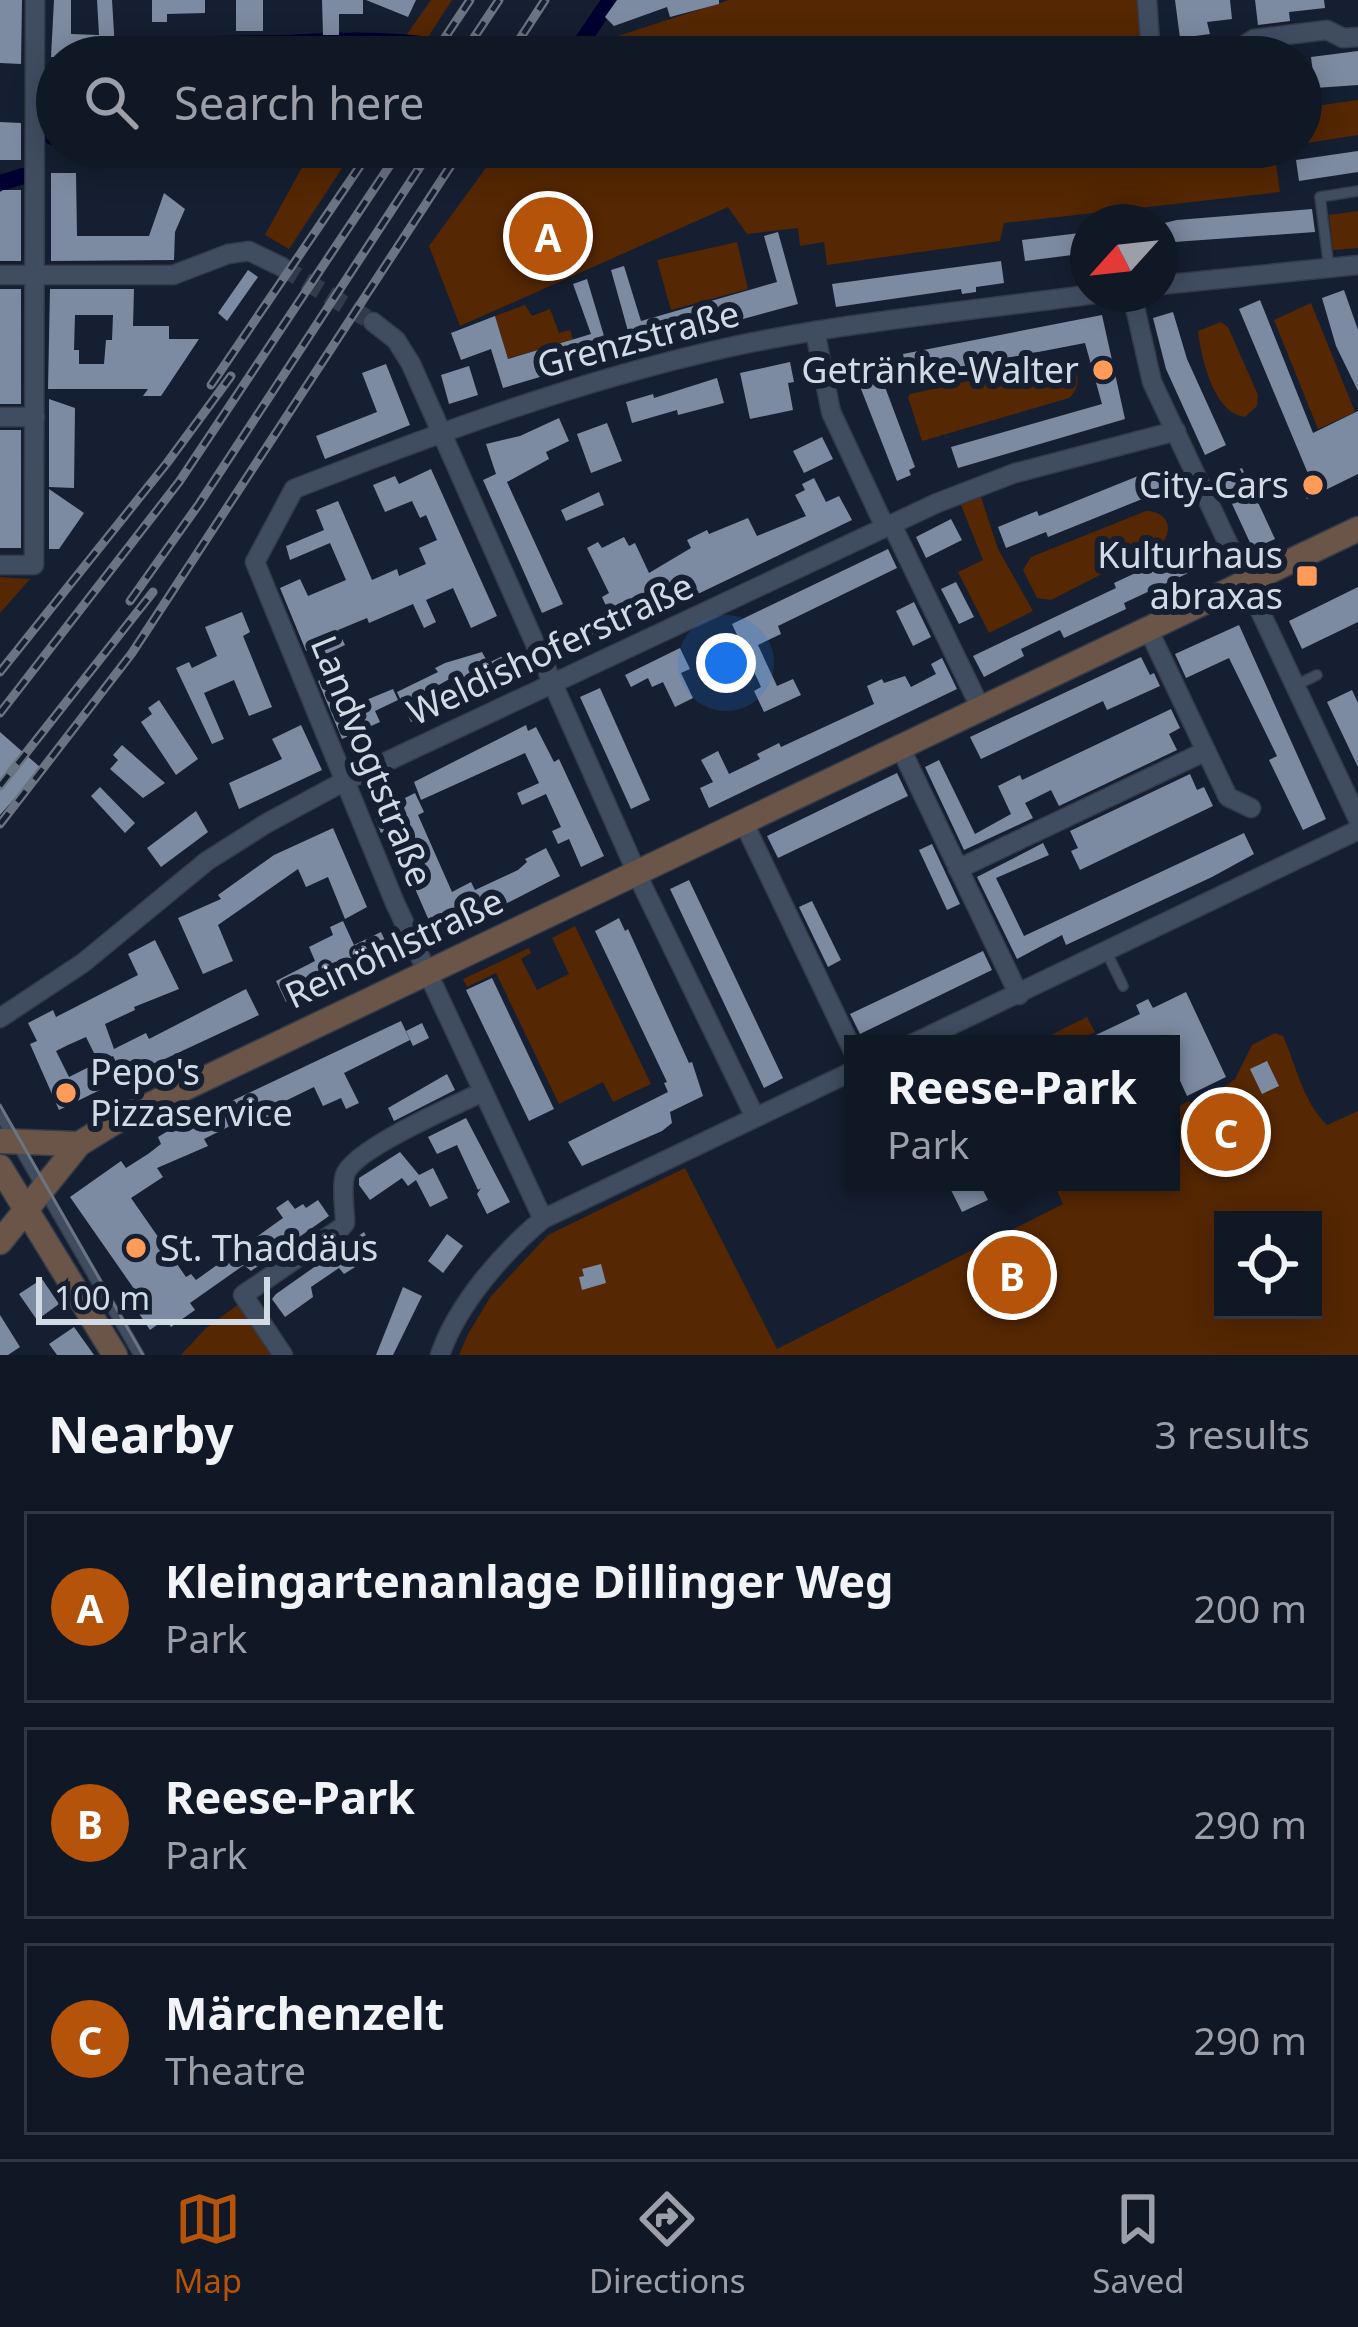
<!DOCTYPE html>
<html lang="en">
<head>
<meta charset="utf-8">
<style>
	body { margin:0; font-family:"Noto Sans",sans-serif; background:#1e2432; color:#f1f3f6 }
	.controls { position:absolute; right:36px; bottom:36px; display:grid; overflow:hidden; border-radius:0px; box-shadow:0 6px 30px #0003 }
	.controls button { width:108px; height:108px; display:grid; place-items:center; padding:0; border:0; border-bottom:3px solid #303642; background:#101725; color:#f1f3f6; font:60px sans-serif }
	.compass { position:absolute; left:1070px; top:204px; width:108px; height:108px; border-radius:50%; background:#101725; box-shadow:0 6px 30px #0003; rotate:243deg }
	.scale { position:absolute; left:36px; bottom:30px; width:234px; box-sizing:border-box; padding-left:12px; border:6px solid #d2dae6; border-top:0; font-size:33px; line-height:42px; white-space:nowrap; color:#d2dae6; -webkit-text-stroke:9px #151f31; paint-order:stroke }
	.you { position:absolute; left:726px; top:663px; width:42px; height:42px; margin:-30px; border:9px solid #fff; border-radius:50%; background:#1a73e8; box-shadow:0 0 0 18px #1a73e833 }
	.badge { display:grid; place-items:center; width:78px; height:78px; border-radius:50%; background:#b45309; color:#fff; font-size:39px; font-weight:700 }
	.pin { position:absolute; translate:-50% -50%; border:6px solid #fff; box-shadow:0 3px 12px #0006 }
	.popup { position:absolute; left:844px; top:1035px; width:336px; height:156px; box-sizing:border-box; display:grid; place-content:center; border-radius:0px; background:#101725; filter:drop-shadow(0 3px 9px #0005); font-size:39px; white-space:nowrap; color:#9c9fa7 }
	.popup b { font-size:45px; color:#f1f3f6 }
	.popup::after { content:''; position:absolute; left:50%; top:100%; margin-left:-24px; border:24px solid transparent; border-top-color:#101725 }
	.list { margin:0; padding:0; list-style:none }
	h2 { display:flex; justify-content:space-between; align-items:center; height:156px; margin:0; padding:0 48px; font-size:51px }
	h2 small { font-size:39px; font-weight:400; color:#9c9fa7 }
	.list li { display:grid; grid-template-columns:78px 1fr auto; gap:36px; align-items:center; box-sizing:border-box; height:192px; margin:0 24px 24px; padding:0 24px; border:3px solid #303642; border-radius:0px }
	.list b { display:block; font-size:45px; white-space:nowrap }
	.list p { margin:0; font-size:39px; white-space:nowrap; color:#9c9fa7 }
	.list em { font-size:39px; font-style:normal; color:#9c9fa7 }
	.icon { flex:none; width:66px; height:66px; fill:none; stroke:currentColor; stroke-width:2; stroke-linecap:round; stroke-linejoin:round }
	.map { position:relative; flex:none; width:1358px; height:1355px; overflow:hidden }
	.search { position:absolute; background:#101725; box-shadow:0 6px 30px #0003; left:36px; right:36px; top:36px; height:132px; display:flex; align-items:center; gap:30px; box-sizing:border-box; padding:0 42px; border-radius:66px; color:#9c9fa7; font-size:45px }
	.sheet { height:804px; background:#101725 }
	nav { display:flex; justify-content:space-around; align-items:center; box-sizing:border-box; height:168px; border-top:3px solid #303642; background:#101725; font-size:33px; color:#9c9fa7 }
	nav a { display:grid; justify-items:center; gap:6px }
	nav .on { color:#b45309 }
	.map>svg:first-child { display:block }
	.green { fill:#552703; fill-rule:evenodd }
	.lines { fill:none; stroke-linecap:round; stroke-linejoin:round }
	.canal { stroke:#000031; stroke-width:16 }
	.building { fill:#7d8ba2; fill-rule:evenodd }
	.street-tunnel { stroke:#313b4c; stroke-width:18; stroke-dasharray:18 9; stroke-linecap:butt }
	.lane-casing { stroke:#343b49; stroke-width:12 }
	.street-casing { stroke:#343b49; stroke-width:21 }
	.secondary-casing { stroke:#343b49; stroke-width:27 }
	.lane { stroke:#404d61; stroke-width:9 }
	.street { stroke:#404d61; stroke-width:18 }
	.secondary { stroke:#6b5548; stroke-width:24 }
	.tram { stroke:#6b7483; stroke-width:3 }
	.rail-casing { stroke:#6b7483; stroke-width:9 }
	.rail { stroke:#151f31; stroke-width:4.5; stroke-dasharray:14; stroke-linecap:butt }
	.poi-dot { fill:#fe9b59; stroke:#151f31; stroke-width:4.5 }
	.labels { text-anchor:middle; stroke-width:12; stroke-linejoin:round; paint-order:stroke }
	.street-label { font-size:36px; fill:#d2dae6; stroke:#151f31 }
	.poi-label { font-size:36px; fill:#d2dae6; stroke:#151f31; text-anchor:end }
</style>
</head>
<body>
<div class="map">
<svg width="1358" height="1355" viewBox="0 0 1358 1355">
	<rect width="100%" height="100%" fill="#151f31"/>
	<g class="green">
		<polygon points="431,0 452,0 415,57 391,57"/>
		<polygon points="729,0 1138,0 1144,57 573,57 590,45"/>
		<polygon points="1358,100 1358,135 1301,144 1301,108"/>
		<polygon points="317,147 356,147 289,249 265,235 306,160"/>
		<polygon points="501,147 1284,147 1274,149 1280,192 1004,223 1000,241 827,265 824,242 800,246 798,228 747,234 728,207 460,326 429,246"/>
		<polygon points="1358,211 1358,248 1333,250 1329,215"/>
		<polygon points="737,242 748,289 671,310 657,260"/>
		<polygon points="1311,303 1355,412 1318,429 1274,320"/>
		<polygon points="525,305 532,316 550,309 559,333 570,330 573,340 495,362 491,347 503,342 495,316"/>
		<path d="M 1221,322 L 1228,327 L 1258,395 L 1257,406 L 1245,417 C 1214,414 1201,358 1198,331 Z"/>
		<path d="M 1058,361 C 1079,364 1084,384 1069,398 L 922,441 L 908,397 L 910,394 Z"/>
		<polygon points="981,497 998,549 1033,611 989,633 958,572 983,560 961,505"/>
		<path d="M 1146,511 C 1167,511 1175,529 1161,544 L 1051,600 L 1037,598 L 1023,570 L 1031,557 Z"/>
		<polygon points="0,577 30,579 0,613"/>
		<polygon points="575,926 651,1084 613,1102 603,1082 559,1104 496,973 467,987 463,979 529,948 531,953 521,959 537,990 569,974 552,938"/>
		<polygon points="1087,1017 1095,1032 1070,1044 1053,1044 1049,1036"/>
		<path d="M 1275,1033 L 1283,1036 C 1296,1065 1303,1102 1327,1125 L 1358,1111 L 1358,1355 L 459,1355 L 468,1334 L 491,1296 L 548,1235 L 685,1168 L 777,1349 L 1063,1204 L 1053,1182 L 1171,1182 L 1171,1110 L 1189,1101 L 1196,1107 L 1235,1079 L 1252,1045 ZM 1223,1220 L 1313,1220 L 1313,1310 L 1223,1310 Z"/>
		<polygon points="240,1303 275,1355 181,1355 205,1329"/>
	</g>
	<g class="lines">
		<g class="canal">
			<polyline points="557,51 575,52 610,0"/>
			<path d="M 120,57 C 171,42 227,44 280,43 C 327,41 374,38 421,44"/>
			<polyline points="52,137 57,123"/>
			<polyline points="0,183 23,176"/>
		</g>
	</g>
	<g class="building">
		<polygon points="0,0 22,0 21,64 0,63"/>
		<polygon points="54,0 71,0 71,34 99,35 97,0 112,0 115,49 74,51 74,57 51,57"/>
		<polygon points="152,0 205,0 205,13 167,14 167,22 152,22"/>
		<rect x="236" y="0" width="27" height="31"/>
		<polygon points="322,0 363,0 363,14 339,14 339,35 323,35"/>
		<polygon points="366,0 416,0 408,17"/>
		<polygon points="617,0 719,0 719,4 670,17 667,7 614,26 605,17"/>
		<polygon points="1175,0 1230,0 1232,19 1207,22 1210,34 1180,38"/>
		<polygon points="1255,0 1324,0 1325,8 1289,12 1290,21 1258,25"/>
		<polygon points="1358,51 1358,85 1315,88 1311,57"/>
		<polygon points="0,122 21,123 21,160 0,160"/>
		<polygon points="160,147 243,147 242,165 159,161"/>
		<polygon points="1358,151 1358,172 1299,181 1296,160"/>
		<polygon points="51,173 76,173 77,236 149,236 164,193 185,209 175,232 174,260 51,261"/>
		<polygon points="3,190 21,190 21,261 0,261 0,192"/>
		<polygon points="1312,209 1315,232 1160,243 1160,224 1177,220"/>
		<polygon points="778,232 798,304 633,349 611,270 624,266 641,321 777,282 764,236"/>
		<polygon points="1088,232 1088,253 1025,261 1022,240"/>
		<polygon points="1001,261 1004,283 976,287 976,292 962,294 961,289 836,307 832,284"/>
		<polygon points="248,270 258,277 227,321 218,313"/>
		<polygon points="587,279 610,356 503,388 491,349 461,360 451,333 495,316 508,359 591,334 573,284"/>
		<rect x="0" y="289" width="21" height="115"/>
		<path d="M 50,289 L 134,289 L 133,326 L 169,326 L 169,339 L 199,339 L 161,396 L 143,396 L 148,389 L 48,389 ZM 75,315 L 113,315 L 112,340 L 106,340 L 104,364 L 79,364 L 79,350 L 74,350 Z"/>
		<polygon points="1344,290 1358,330 1358,391 1336,346 1322,298"/>
		<polygon points="1260,300 1313,433 1358,411 1358,474 1307,499 1301,488 1306,486 1303,479 1309,476 1239,309"/>
		<polygon points="1173,312 1187,359 1226,445 1205,455 1166,369 1153,318"/>
		<polygon points="1102,315 1125,419 958,468 951,447 1102,404 1085,343 908,377 903,354"/>
		<polygon points="790,362 794,382 788,383 793,410 750,419 740,373"/>
		<polygon points="876,363 915,467 909,470 911,475 897,481 854,371"/>
		<polygon points="386,364 410,425 325,459 316,436 377,412 362,373"/>
		<polygon points="469,366 478,395 449,404 441,375"/>
		<polygon points="717,378 724,403 678,415 677,410 632,423 626,402 653,394 654,398"/>
		<polygon points="49,399 75,408 74,488 49,487"/>
		<polygon points="559,418 569,441 546,452 549,459 507,482 563,604 542,613 483,480 496,474 486,444 520,436"/>
		<polygon points="607,423 622,461 591,473 577,434"/>
		<rect x="0" y="430" width="21" height="118"/>
		<polygon points="822,437 833,459 804,473 793,451"/>
		<polygon points="1242,468 1275,539 1253,549 1220,478"/>
		<polygon points="431,469 497,616 471,628 453,588 426,600 436,622 424,628 413,604 369,623 367,618 338,630 345,645 326,654 323,646 306,651 280,588 300,579 308,596 346,580 330,543 290,560 286,546 324,530 316,510 338,501 372,580 397,569 399,576 426,564 419,548 437,540 426,515 420,518 412,501 385,512 373,485 395,476 399,484"/>
		<polygon points="1153,470 1162,491 1048,537 1046,532 1006,548 998,527 1037,511 1039,516"/>
		<polygon points="814,478 826,502 839,496 852,520 562,659 552,638 573,628 577,636 612,619 602,597 609,593 587,548 598,542 602,548 624,537 629,546 635,543 649,573 691,548 687,540 707,530 709,534 748,518 757,536 806,516 795,495 805,490 802,484"/>
		<polygon points="49,489 84,513 59,549 49,549"/>
		<polygon points="599,492 604,505 566,521 561,510"/>
		<polygon points="951,519 962,540 926,558 916,537"/>
		<polygon points="1189,548 1199,568 1124,603 1126,609 1064,638 1060,630 1021,649 1024,656 984,677 973,656 1116,588 1114,583"/>
		<polygon points="888,549 897,568 778,626 781,634 758,645 777,686 793,679 801,695 764,712 754,691 761,687 732,624"/>
		<polygon points="956,582 974,617 959,624 941,589"/>
		<polygon points="1358,587 1358,622 1302,649 1289,621"/>
		<polygon points="914,602 931,637 913,646 896,611"/>
		<polygon points="242,612 250,632 243,636 272,707 249,716 234,680 204,693 224,739 212,744 176,668 189,662 192,668 217,656 205,627"/>
		<polygon points="1239,625 1326,819 1303,830 1269,760 1277,756 1229,658 1186,678 1175,654"/>
		<polygon points="680,648 690,669 681,673 693,698 675,707 663,682 652,687 648,678 631,687 625,675"/>
		<polygon points="482,652 488,663 511,652 520,670 462,697 453,677 430,690 433,712 411,722 397,692 438,672 435,668 445,663"/>
		<polygon points="1141,657 1150,675 1154,673 1160,686 1107,710 1103,701 981,759 970,737"/>
		<polygon points="942,658 957,689 709,808 700,788 713,782 701,760 718,751 729,774 760,759 757,754 779,743 781,747 874,704 867,686 882,679 884,683 905,676 911,687 936,674 931,664"/>
		<polygon points="340,672 354,705 393,689 398,700 375,711 380,722 342,739 318,681"/>
		<polygon points="600,688 650,800 631,809 580,697"/>
		<polygon points="1352,690 1358,703 1358,767 1327,702"/>
		<polygon points="159,700 198,759 176,775 141,722 152,714 148,708"/>
		<polygon points="1171,709 1180,728 1169,734 1177,750 1059,806 1051,790 1025,803 1033,818 964,850 925,767 939,760 975,834 1011,814 998,786 1020,775 1022,780"/>
		<polygon points="301,725 322,770 239,809 229,783 282,759 272,739"/>
		<polygon points="526,725 528,731 536,727 554,762 559,759 604,856 581,867 569,839 558,844 552,831 561,827 546,794 522,805 517,793 539,783 525,753 421,800 414,782"/>
		<polygon points="0,732 41,768 0,815"/>
		<polygon points="122,745 165,783 143,798 110,769 118,760 113,755"/>
		<polygon points="897,773 908,796 778,858 767,836"/>
		<polygon points="1190,774 1197,790 1204,787 1213,806 1080,870 1071,851 1078,848 1070,831"/>
		<polygon points="100,787 135,823 125,833 91,796"/>
		<polygon points="415,793 424,812 418,815 452,892 471,882 475,890 518,870 527,862 525,859 546,848 560,876 437,939 389,829 381,833 373,814"/>
		<polygon points="196,811 208,832 161,867 147,848"/>
		<polygon points="333,828 367,907 345,919 328,877 306,887 298,869 218,925 233,961 203,974 178,918 221,899 218,895 274,855"/>
		<polygon points="1244,833 1254,854 1212,877 1066,945 1062,935 1017,959 977,877 1043,843 1049,855 996,878 1024,936"/>
		<polygon points="932,844 960,904 947,910 919,850"/>
		<polygon points="689,880 783,1078 764,1088 670,889"/>
		<polygon points="812,901 841,960 828,967 799,907"/>
		<polygon points="619,918 625,931 628,929 689,1063 692,1062 703,1096 670,1112 672,1123 662,1131 582,1166 568,1142 668,1092 664,1083 667,1082 595,931"/>
		<polygon points="343,921 354,945 381,932 391,953 286,1002 276,981 315,961 309,947 333,935 330,927"/>
		<polygon points="155,940 179,989 134,1007 135,1010 105,1024 114,1049 146,1033 149,1039 246,989 259,1015 124,1078 113,1056 99,1063 86,1037 68,1045 56,1051 69,1077 89,1067 100,1090 59,1110 30,1044 37,1041 28,1023 53,1010 56,1017 138,975 128,954"/>
		<polygon points="983,951 992,970 860,1034 850,1014"/>
		<polygon points="492,978 554,1109 529,1121 466,990"/>
		<polygon points="1186,992 1226,1077 1187,1096 1171,1061 1171,1044 1077,1044 1140,1014 1136,1005 1148,999 1153,1008"/>
		<polygon points="401,1021 410,1040 344,1073 359,1103 346,1109 341,1098 323,1106 314,1087 277,1105 285,1122 270,1130 262,1112 226,1128 204,1139 208,1146 157,1168 163,1177 131,1198 186,1277 191,1274 196,1280 283,1218 276,1208 288,1200 295,1209 303,1204 306,1208 318,1200 329,1216 251,1271 244,1265 190,1303 195,1310 171,1327 165,1319 150,1330 138,1312 146,1306 70,1197 121,1161 126,1168 148,1154 161,1144 158,1137 168,1131"/>
		<polygon points="422,1023 429,1038 413,1046 406,1031"/>
		<polygon points="1267,1061 1279,1086 1262,1094 1250,1069"/>
		<polygon points="447,1074 455,1090 394,1121 388,1108"/>
		<polygon points="466,1118 510,1202 487,1214 477,1194 481,1188 478,1190 457,1145 437,1154 428,1137"/>
		<circle cx="1226" cy="1133" r="11"/>
		<polygon points="400,1152 419,1175 433,1168 448,1198 430,1207 416,1180 408,1186 402,1178 370,1200 359,1185 359,1178"/>
		<polygon points="947,1182 979,1182 988,1200 962,1212"/>
		<polygon points="364,1232 376,1254 344,1274 339,1268 311,1287 313,1297 285,1317 272,1299 276,1294"/>
		<polygon points="447,1234 463,1246 443,1273 428,1261"/>
		<polygon points="601,1264 606,1283 582,1290 579,1277 584,1276 582,1269"/>
		<polygon points="42,1279 59,1304 37,1320 19,1294"/>
		<polygon points="403,1287 422,1296 393,1355 376,1355"/>
		<polygon points="0,1315 20,1347 8,1355 0,1355"/>
		<polygon points="74,1327 94,1355 57,1355 49,1344"/>
	</g>
	<g class="lines">
		<polyline class="street-tunnel" points="282,267 373,322"/>
		<defs>
			<g id="lane">
				<polyline points="1329,268 1320,197 1358,191"/>
				<polyline points="1294,686 1317,675"/>
				<polyline points="1106,951 1123,986"/>
				<polyline points="0,1115 139,1355"/>
			</g>
			<g id="street">
				<polyline points="1147,0 1151,57"/>
				<polyline points="1188,57 1236,51 1254,39 1327,30 1343,38 1358,37"/>
				<polyline points="0,275 173,275 228,254 249,251 282,267"/>
				<polyline points="1160,285 1358,265"/>
				<polyline points="1132,294 1152,382 1358,819"/>
				<polyline points="373,322 396,340 411,364 644,889 755,1117"/>
				<polyline points="815,331 831,412 885,527"/>
				<polyline points="0,417 35,417"/>
				<polyline points="892,525 982,711"/>
				<polyline points="0,565 34,565 35,0"/>
				<polyline points="1149,631 1206,751"/>
				<polyline points="901,749 1019,995"/>
				<polyline points="744,823 853,1051"/>
				<polyline points="1025,837 1206,751 1228,797 1251,808"/>
				<polyline points="958,869 1021,839"/>
				<polyline points="0,1018 83,963 207,861 267,823 343,782 937,503 1015,473 1176,431"/>
				<polyline points="912,1044 1358,830"/>
				<path d="M 543,1219 L 395,903 L 255,562 L 294,489 C 437,433 580,380 730,347 C 850,321 972,311 1094,294"/>
				<path d="M 283,1355 L 243,1295 L 341,1228 L 345,1223 C 345,1209 341,1189 345,1175 C 352,1150 457,1104 483,1092"/>
				<path d="M 440,1355 C 457,1305 502,1253 543,1219 L 853,1071"/>
			</g>
			<g id="secondary">
				<polyline points="0,1141 79,1144"/>
				<polyline points="0,1167 115,1355"/>
				<polyline points="0,1242 79,1144 118,1120 1358,529"/>
			</g>
		</defs>
		<use href="#lane" class="lane-casing"/>
		<use href="#street" class="street-casing"/>
		<use href="#secondary" class="secondary-casing"/>
		<use href="#lane" class="lane"/>
		<use href="#street" class="street"/>
		<use href="#secondary" class="secondary"/>
		<polyline class="tram" points="0,1105 143,1355"/>
		<defs>
			<g id="rail">
				<polyline points="432,57 470,0"/>
				<polyline points="461,57 499,0"/>
				<polyline points="508,57 545,0"/>
				<polyline points="211,385 373,147"/>
				<polyline points="130,601 199,504 433,147"/>
				<polyline points="0,672 167,463 231,376"/>
				<polyline points="0,713 179,482 402,147"/>
				<polyline points="0,786 153,592"/>
				<polyline points="0,824 132,653 463,147"/>
			</g>
		</defs>
		<use href="#rail" class="rail-casing"/>
		<use href="#rail" class="rail"/>
	</g>
	<g class="poi-dot">
		<circle cx="1103" cy="370" r="12"/>
		<circle cx="1313" cy="485" r="12"/>
		<rect x="1295" y="564" width="24" height="24" rx="6"/>
		<circle cx="66" cy="1093" r="12"/>
		<circle cx="136" cy="1248" r="12"/>
	</g>
	<g class="labels">
		<g class="street-label">
			<text transform="translate(638 339) rotate(-15)" y="13">Grenzstraße</text>
			<text transform="translate(550 649) rotate(-25)" y="13">Weldishoferstraße</text>
			<text transform="translate(372 761) rotate(68)" y="13">Landvogtstraße</text>
			<text transform="translate(394 948) rotate(-25)" y="13">Reinöhlstraße</text>
		</g>
		<g class="poi-label">
			<text x="1079" y="383">Getränke-Walter</text>
			<text x="1289" y="498">City-Cars</text>
			<text x="1283" y="568">Kulturhaus<tspan x="1283" dy="41">abraxas</tspan></text>
			<text x="90" y="1085" text-anchor="start">Pepo's<tspan x="90" dy="41">Pizzaservice</tspan></text>
			<text x="160" y="1261" text-anchor="start">St. Thaddäus</text>
		</g>
	</g>
</svg>
<div class="controls">
<button><svg class="icon" aria-label="locate" viewBox="0 0 24 24"><circle cx="12" cy="12" r="6"/><path d="M12 2v4M12 18v4M2 12h4M18 12h4"/></svg></button>
</div>
<svg class="compass" viewBox="-18 -18 36 36"><path d="M0-13l5 13h-10z" fill="#e53935"/><path d="M0 13l5-13h-10z" fill="#9c9fa7"/></svg>
<div class="scale">100 m</div>
<div class="you"></div>
<div class="pin badge" style="left:548px;top:236px">A</div>
<div class="pin badge" style="left:1012px;top:1275px">B</div>
<div class="popup"><b>Reese-Park</b>Park</div>
<div class="pin badge" style="left:1226px;top:1132px">C</div>
<div class="search"><svg class="icon" aria-label="search" viewBox="0 0 24 24"><circle cx="10" cy="10" r="6"/><path d="M15 15l6 6"/></svg>Search here</div>
</div>
<section class="sheet">
<h2>Nearby<small>3 results</small></h2>
<ul class="list">
<li><span class="badge">A</span><div><b>Kleingartenanlage Dillinger Weg</b><p>Park</p></div><em>200 m</em></li>
<li><span class="badge">B</span><div><b>Reese-Park</b><p>Park</p></div><em>290 m</em></li>
<li><span class="badge">C</span><div><b>Märchenzelt</b><p>Theatre</p></div><em>290 m</em></li>
</ul>
</section>
<nav>
<a class="on"><svg class="icon" aria-label="map" viewBox="0 0 24 24"><path d="M3 6l6-2 6 2 6-2v14l-6 2-6-2-6 2zM9 4v14M15 6v14"/></svg>Map</a>
<a><svg class="icon" aria-label="directions" viewBox="0 0 24 24"><path d="M12 3l9 9-9 9-9-9zM9 14v-3h6M13 9l2 2-2 2"/></svg>Directions</a>
<a><svg class="icon" aria-label="saved" viewBox="0 0 24 24"><path d="M7 4h10v16l-5-4-5 4z"/></svg>Saved</a>
</nav>
</body>
</html>
